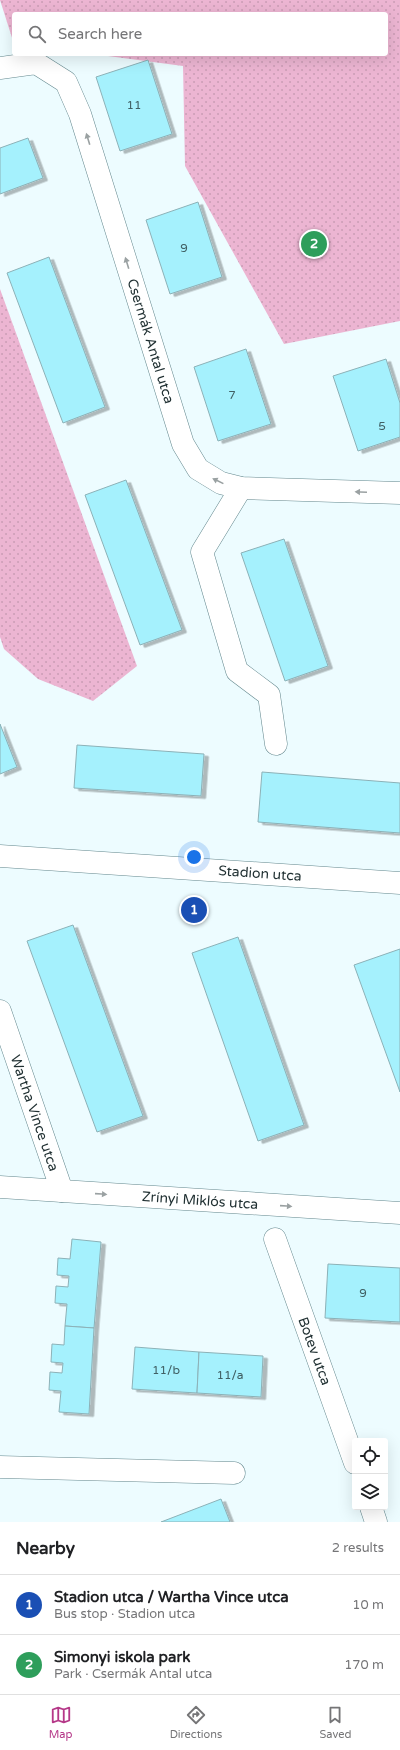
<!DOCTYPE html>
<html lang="en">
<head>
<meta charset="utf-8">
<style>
	body { margin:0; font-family:"Varela Round",sans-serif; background:#f6f6f6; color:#202124 }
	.controls { position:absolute; right:12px; bottom:12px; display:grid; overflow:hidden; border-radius:4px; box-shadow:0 4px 16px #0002 }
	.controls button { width:36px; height:36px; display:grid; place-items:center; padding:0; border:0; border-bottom:1px solid #e0e0e0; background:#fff; color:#202124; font:20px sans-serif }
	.you { position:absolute; left:194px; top:857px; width:14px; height:14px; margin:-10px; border:3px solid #fff; border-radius:50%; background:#1a73e8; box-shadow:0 0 0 6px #1a73e833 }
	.badge { display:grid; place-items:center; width:26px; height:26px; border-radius:50%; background:#b53888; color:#fff; font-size:13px; font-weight:700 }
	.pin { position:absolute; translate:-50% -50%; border:2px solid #fff; box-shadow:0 1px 4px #0006 }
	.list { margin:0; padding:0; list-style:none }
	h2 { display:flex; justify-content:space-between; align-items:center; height:52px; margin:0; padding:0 16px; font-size:17px }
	h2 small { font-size:13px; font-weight:400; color:#757577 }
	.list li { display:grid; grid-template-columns:26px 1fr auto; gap:12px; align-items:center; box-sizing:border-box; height:60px; padding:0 16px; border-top:1px solid #e0e0e0 }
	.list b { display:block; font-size:15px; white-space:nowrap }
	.list p { margin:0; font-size:13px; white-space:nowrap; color:#757577 }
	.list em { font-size:13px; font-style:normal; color:#757577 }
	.icon { flex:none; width:22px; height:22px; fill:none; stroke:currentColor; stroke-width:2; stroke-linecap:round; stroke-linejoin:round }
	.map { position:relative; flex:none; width:400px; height:1522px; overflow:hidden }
	.search { position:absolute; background:#fff; box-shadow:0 4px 16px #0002; left:12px; right:12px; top:12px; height:44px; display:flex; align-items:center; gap:10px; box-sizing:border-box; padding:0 14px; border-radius:4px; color:#757577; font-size:15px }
	.sheet { height:172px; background:#fff }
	nav { display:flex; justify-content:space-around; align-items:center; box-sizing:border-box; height:56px; border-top:1px solid #e0e0e0; background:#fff; font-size:11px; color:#757577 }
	nav a { display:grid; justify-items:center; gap:2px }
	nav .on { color:#b53888 }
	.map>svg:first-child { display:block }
	.park { fill:url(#park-dots) }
	.building { fill:#a5f1fd; stroke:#8cb1b7; filter:url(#shadow) }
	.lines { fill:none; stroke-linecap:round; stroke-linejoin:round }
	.minor-casing { stroke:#64888e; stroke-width:23 }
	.minor { stroke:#fff; stroke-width:22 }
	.oneway { fill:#9aa1a2 }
	.labels { text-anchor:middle; stroke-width:3.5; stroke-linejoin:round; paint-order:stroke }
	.number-label { font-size:12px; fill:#406064 }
	.street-label { font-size:14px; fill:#1f2f31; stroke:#fff }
</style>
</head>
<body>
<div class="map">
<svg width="400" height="1522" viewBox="0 0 400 1522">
	<defs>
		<pattern id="park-dots" width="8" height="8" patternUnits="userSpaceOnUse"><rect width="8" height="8" fill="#ecb5d2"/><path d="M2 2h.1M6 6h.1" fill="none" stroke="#ca9cb5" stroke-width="1.8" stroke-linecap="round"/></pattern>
		<filter id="shadow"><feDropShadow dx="4.5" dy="2.5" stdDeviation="0" flood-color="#0004"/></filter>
	</defs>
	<rect width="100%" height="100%" fill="#edfcff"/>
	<g class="park">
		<polygon points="0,0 400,0 400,321 284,344 185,166 183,66 93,54 386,54 386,14 14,14 14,44"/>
		<polygon points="0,289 137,666 93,701 38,679 4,649 0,637"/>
	</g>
	<g class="building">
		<polygon points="148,60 172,134 120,151 96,77"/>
		<polygon points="28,138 43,178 0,194 0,148"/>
		<polygon points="198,202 222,277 170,294 146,220"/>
		<polygon points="49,257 105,407 63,423 7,273"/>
		<polygon points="246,349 271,424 218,441 194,367"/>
		<polygon points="386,359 400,403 400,437 358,451 333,376"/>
		<polygon points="126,480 182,630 140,645 85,495"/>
		<polygon points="284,539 328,666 285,681 241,553"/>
		<polygon points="0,724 17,767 0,774"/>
		<polygon points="77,745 204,754 201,796 74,788"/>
		<polygon points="262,772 400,783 400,833 258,822"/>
		<polygon points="73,925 143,1116 97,1132 27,941"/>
		<polygon points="238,937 304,1125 258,1141 192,953"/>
		<polygon points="400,949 400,1092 354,965"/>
		<polygon points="72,1239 101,1242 94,1328 65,1326 67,1304 55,1303 56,1286 68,1287 69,1276 57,1275 58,1258 70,1259"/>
		<polygon points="328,1264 400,1268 400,1322 325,1318"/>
		<polygon points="65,1326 94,1328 89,1414 59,1412 61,1391 49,1390 50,1372 62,1373 63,1363 51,1362 52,1344 64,1345"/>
		<polygon points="135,1347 199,1352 197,1393 132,1389"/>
		<polygon points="199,1352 263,1356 261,1397 197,1393"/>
		<polygon points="221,1499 230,1522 161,1522"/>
	</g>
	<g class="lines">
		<defs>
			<g id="minor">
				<polyline points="0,68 36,63 66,82 80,114 183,444 198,469 221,483 241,488 400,493"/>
				<polyline points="241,488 202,552 237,671 269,695 276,744"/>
				<polyline points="0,856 400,883"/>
				<polyline points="0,1011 62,1191"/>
				<polyline points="0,1187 400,1213"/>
				<polyline points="275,1239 355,1463"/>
				<polyline points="0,1467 234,1473"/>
				<polyline points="371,1507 376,1522"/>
			</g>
		</defs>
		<use href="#minor" class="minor-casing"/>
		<use href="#minor" class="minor"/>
	</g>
	<defs><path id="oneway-solid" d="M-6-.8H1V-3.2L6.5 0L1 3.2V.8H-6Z"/></defs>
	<g class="oneway">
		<use href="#oneway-solid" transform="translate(88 139) rotate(-107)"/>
		<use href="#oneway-solid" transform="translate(127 263) rotate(-107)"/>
		<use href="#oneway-solid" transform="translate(218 481) rotate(-154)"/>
		<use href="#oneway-solid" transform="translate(361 492) rotate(-178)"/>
		<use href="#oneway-solid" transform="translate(101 1194) rotate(4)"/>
		<use href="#oneway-solid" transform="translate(286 1206) rotate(4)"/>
	</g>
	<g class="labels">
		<g class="number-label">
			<text x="134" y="109">11</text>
			<text x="184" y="252">9</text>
			<text x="232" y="399">7</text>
			<text x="382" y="430">5</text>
			<text x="363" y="1297">9</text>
			<text x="166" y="1374">11/b</text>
			<text x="230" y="1379">11/a</text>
		</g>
		<g class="street-label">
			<text transform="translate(151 341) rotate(73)" y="5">Csermák Antal utca</text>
			<text transform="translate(260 873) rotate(4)" y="5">Stadion utca</text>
			<text transform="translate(35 1113) rotate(71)" y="5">Wartha Vince utca</text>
			<text transform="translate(200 1200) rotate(4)" y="5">Zrínyi Miklós utca</text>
			<text transform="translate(315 1351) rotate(70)" y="5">Botev utca</text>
		</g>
	</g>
</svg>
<div class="controls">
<button><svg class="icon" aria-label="locate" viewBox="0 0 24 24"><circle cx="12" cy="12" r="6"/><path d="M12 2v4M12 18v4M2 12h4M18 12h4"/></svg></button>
<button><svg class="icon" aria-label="layers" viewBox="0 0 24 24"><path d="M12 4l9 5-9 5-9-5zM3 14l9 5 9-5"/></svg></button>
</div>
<div class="you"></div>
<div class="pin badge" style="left:194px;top:910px;background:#1a4fb4">1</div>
<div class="pin badge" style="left:314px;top:244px;background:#2e9e5b">2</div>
<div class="search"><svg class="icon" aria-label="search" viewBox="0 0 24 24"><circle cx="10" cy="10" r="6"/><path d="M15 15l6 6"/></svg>Search here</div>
</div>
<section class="sheet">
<h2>Nearby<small>2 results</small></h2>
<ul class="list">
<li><span class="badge" style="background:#1a4fb4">1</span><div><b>Stadion utca / Wartha Vince utca</b><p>Bus stop · Stadion utca</p></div><em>10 m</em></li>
<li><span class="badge" style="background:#2e9e5b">2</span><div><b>Simonyi iskola park</b><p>Park · Csermák Antal utca</p></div><em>170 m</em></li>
</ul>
</section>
<nav>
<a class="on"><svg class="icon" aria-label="map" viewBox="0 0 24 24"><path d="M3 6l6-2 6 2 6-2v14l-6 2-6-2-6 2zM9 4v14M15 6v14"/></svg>Map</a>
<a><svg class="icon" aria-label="directions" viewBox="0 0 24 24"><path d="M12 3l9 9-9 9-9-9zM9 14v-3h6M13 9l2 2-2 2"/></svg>Directions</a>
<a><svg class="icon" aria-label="saved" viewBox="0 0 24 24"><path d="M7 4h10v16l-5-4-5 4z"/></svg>Saved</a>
</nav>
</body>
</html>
